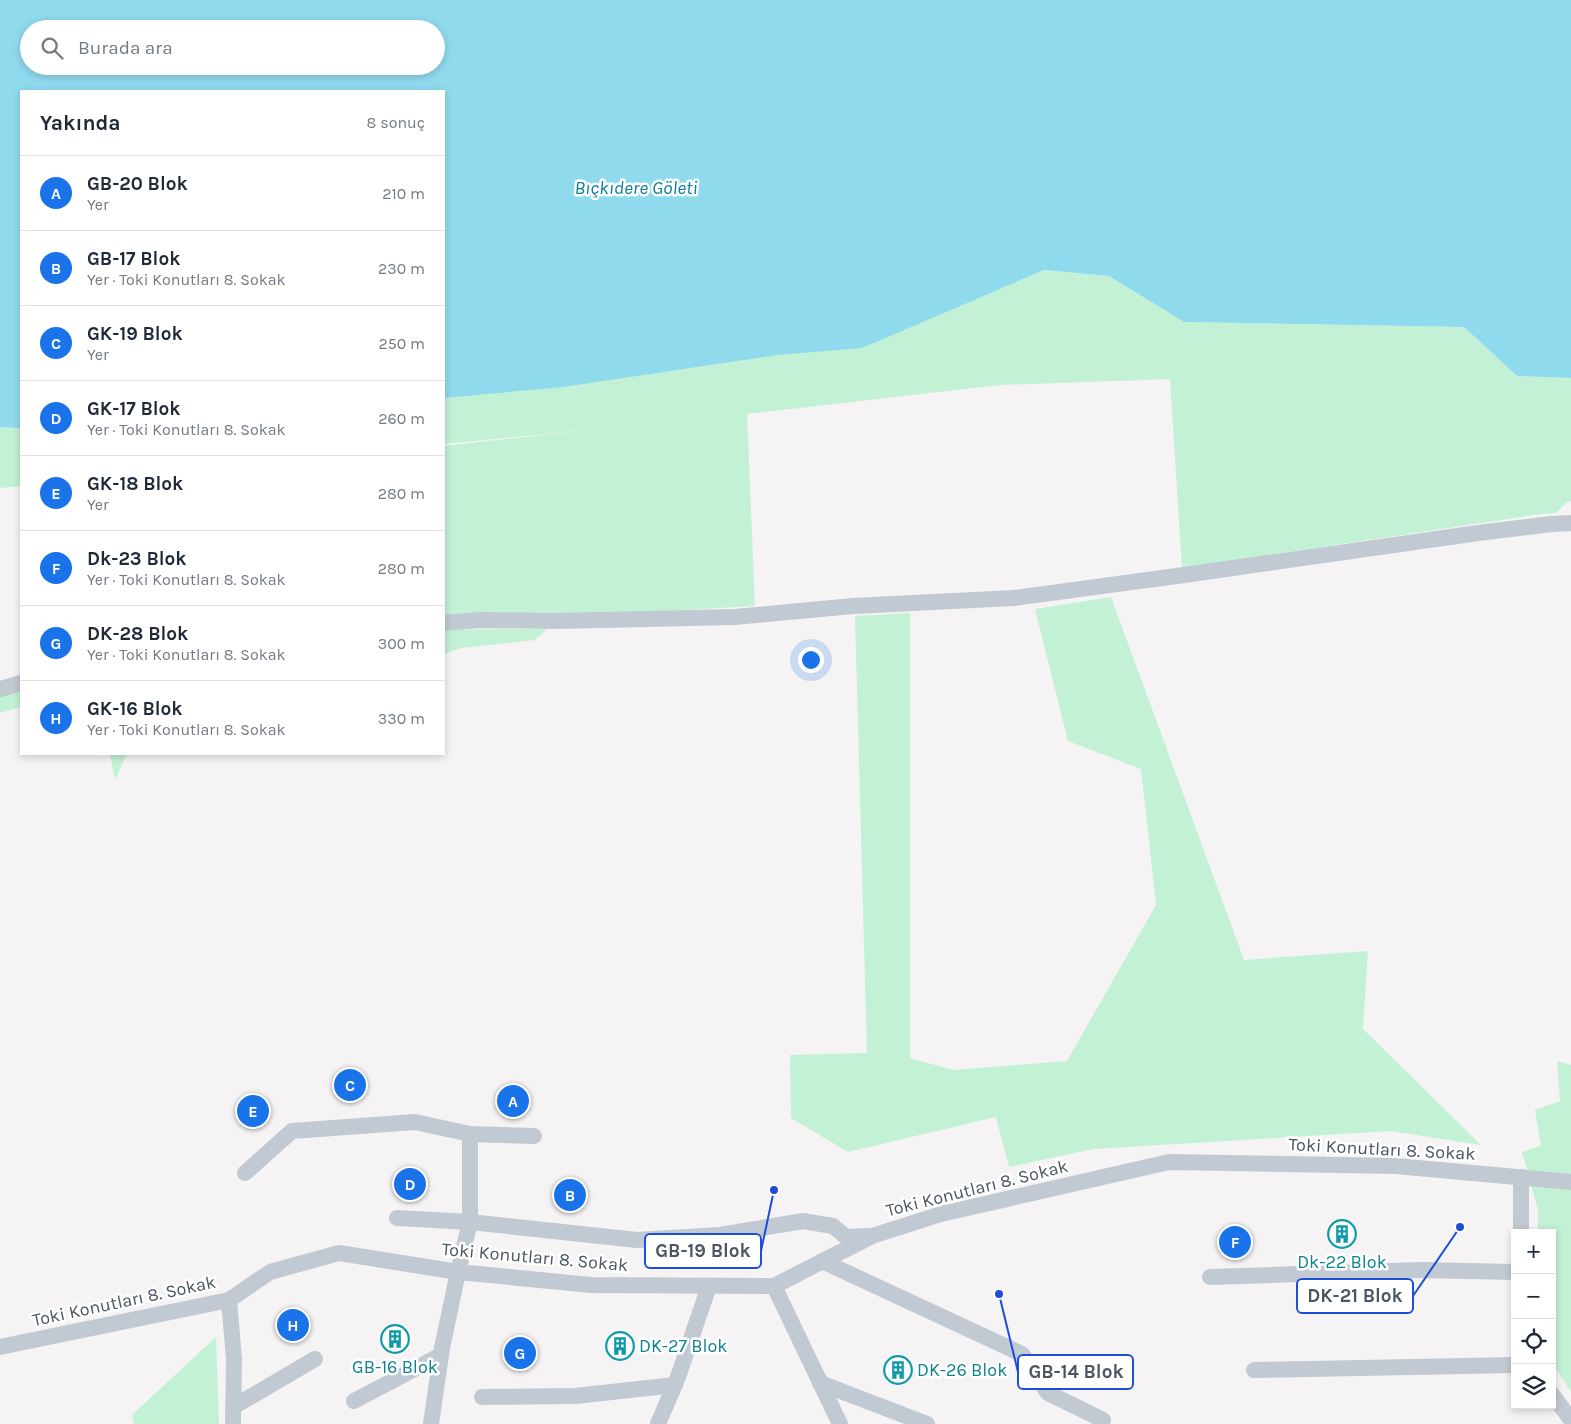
<!DOCTYPE html>
<html lang="tr">
<head>
<meta charset="utf-8">
<style>
	body { margin:0; font-family:Karla,sans-serif; background:#f2f2f3; color:#1f2937 }
	.controls { position:absolute; right:15px; bottom:15px; display:grid; overflow:hidden; border-radius:0px; box-shadow:0 2px 8px #0003 }
	.controls button { width:45px; height:45px; display:grid; place-items:center; padding:0; border:0; border-bottom:1px solid #e0e1e3; background:#fff; color:#1f2937; font:25px sans-serif }
	.you { position:absolute; left:810px; top:659px; width:18px; height:18px; margin:-12px; border:4px solid #fff; border-radius:50%; background:#1a73e8; box-shadow:0 0 0 8px #1a73e833 }
	.badge { display:grid; place-items:center; width:32px; height:32px; border-radius:50%; background:#1a73e8; color:#fff; font-size:16px; font-weight:700 }
	.pin { position:absolute; translate:-50% -50%; border:2px solid #fff; box-shadow:0 1px 5px #0006 }
	.list { margin:0; padding:0; list-style:none }
	h2 { display:flex; justify-content:space-between; align-items:center; height:65px; margin:0; padding:0 20px; font-size:21px }
	h2 small { font-size:16px; font-weight:400; color:#747a83 }
	.list li { display:grid; grid-template-columns:32px 1fr auto; gap:15px; align-items:center; box-sizing:border-box; height:75px; padding:0 20px; border-top:1px solid #e0e1e3 }
	.list b { display:block; font-size:19px; white-space:nowrap }
	.list p { margin:0; font-size:16px; white-space:nowrap; color:#747a83 }
	.list em { font-size:16px; font-style:normal; color:#747a83 }
	.icon { flex:none; width:28px; height:28px; fill:none; stroke:currentColor; stroke-width:2; stroke-linecap:round; stroke-linejoin:round }
	.map { position:relative; flex:none; width:1571px; height:1424px; overflow:hidden }
	.search { position:absolute; background:#fff; box-shadow:0 2px 8px #0003; left:20px; top:20px; width:425px; height:55px; display:flex; align-items:center; gap:12px; box-sizing:border-box; padding:0 18px; border-radius:28px; color:#747a83; font-size:19px }
	.panel { position:absolute; background:#fff; box-shadow:0 2px 8px #0003; left:20px; top:90px; width:425px; height:665px; border-radius:0px }
	.map>svg:first-child { display:block }
	.green { fill:#c3f1d5; fill-rule:evenodd }
	.water { fill:#90daee; fill-rule:evenodd }
	.lines { fill:none; stroke-linecap:round; stroke-linejoin:round }
	.street { stroke:#c1cad2; stroke-width:16 }
	.labels { text-anchor:middle; stroke-width:5; stroke-linejoin:round; paint-order:stroke }
	.street-label { font-size:18px; fill:#4a5661; stroke:#fff }
	.culture-label { font-size:18px; fill:#0d838f; stroke:#fff }
	.water-label { font-size:19px; font-style:italic; fill:#0c7c9b; stroke:#fff }
	.leader { fill:none; stroke:#1d4ed8; stroke-width:2 }
	.callout-dot { fill:#1d4ed8; stroke:#fff; stroke-width:2 }
	.callout { fill:#fff; stroke:#1d4ed8; stroke-width:2 }
	.callout-label { font-size:19px; text-anchor:middle; font-weight:bold; fill:#4a5661 }
</style>
</head>
<body>
<div class="map">
<svg width="1571" height="1424" viewBox="0 0 1571 1424">
	<rect width="100%" height="100%" fill="#f5f3f3"/>
	<g class="green">
		<path d="M 0,0 L 935,0 L 1002,288 L 1044,270 L 1109,276 L 1184,322 L 1464,327 L 1517,376 L 1571,378 L 1571,501 L 1566,503 L 1556,513 L 1541,514 L 1182,568 L 1170,379 L 1000,385 L 747,414 L 755,606 L 571,616 L 444,617 L 444,446 L 586,430 L 444,444 L 444,91 L 21,91 L 21,486 L 0,488 ZM 29,29 L 436,29 L 436,66 L 29,66 Z"/>
		<polygon points="1111,597 1244,960 1368,951 1363,1029 1481,1145 1391,1131 1094,1149 1009,1167 996,1117 848,1152 791,1118 790,1055 867,1053 855,616 910,613 910,1058 953,1070 1067,1061 1156,905 1141,769 1068,741 1035,609"/>
		<polygon points="518,629 547,629 535,640 461,648 444,654 444,630"/>
		<polygon points="21,690 21,707 0,713 0,696"/>
		<polygon points="110,754 127,754 115,780"/>
		<polygon points="1557,1061 1571,1065 1571,1392 1552,1362 1552,1233 1538,1233 1538,1210 1522,1152 1541,1146 1535,1110 1560,1101"/>
		<polygon points="216,1337 219,1424 134,1424 132,1415"/>
	</g>
	<path class="water" d="M 0,0 L 1571,0 L 1571,378 L 1517,376 L 1464,327 L 1184,322 L 1109,276 L 1044,270 L 862,348 L 777,355 L 563,387 L 444,398 L 444,91 L 21,91 L 21,428 L 0,427 ZM 29,29 L 436,29 L 436,66 L 29,66 Z"/>
	<g class="lines">
		<g class="street">
			<polyline points="444,623 480,620 556,621 735,617 853,606 1014,598 1184,575 1478,533 1552,524 1571,523"/>
			<polyline points="0,689 21,683"/>
			<polyline points="245,1173 292,1131 415,1122 470,1134 534,1136"/>
			<polyline points="397,1218 470,1222 637,1240 720,1235 803,1221 833,1226 846,1237 867,1236"/>
			<polyline points="1521,1233 1521,1177"/>
			<polyline points="822,1261 1022,1354 1048,1393 1103,1420"/>
			<polyline points="1210,1277 1420,1270 1515,1272"/>
			<polyline points="774,1286 840,1424"/>
			<polyline points="229,1300 234,1359 233,1424"/>
			<polyline points="0,1347 229,1300 270,1272 339,1253 458,1272 591,1285 774,1286 872,1236 941,1214 1169,1162 1396,1166 1571,1182"/>
			<polyline points="1254,1370 1515,1365"/>
			<polyline points="820,1383 927,1424"/>
			<polyline points="1552,1394 1571,1420"/>
			<polyline points="482,1397 575,1396 675,1385"/>
			<polyline points="354,1401 441,1355"/>
			<polyline points="233,1407 315,1359"/>
			<polyline points="431,1424 442,1348 458,1272 470,1222 470,1134"/>
			<polyline points="658,1424 678,1377 709,1286"/>
		</g>
	</g>
	<defs>
		<symbol id="building-ring" viewBox="-11 -11 22 22"><circle r="9.5" fill="#fff" stroke="#0f9aa8" stroke-width="1.5"/><path d="M-4-6H4V6H1V3H-1V6H-4ZM-2.5-4.3h1.7v1.8h-1.7ZM.8-4.3h1.7v1.8H.8ZM-2.5-1h1.7V.8h-1.7ZM.8-1h1.7V.8H.8Z" fill="#0f9aa8"/></symbol>
	</defs>
	<g fill-rule="evenodd">
		<use href="#building-ring" x="1326" y="1218" width="32" height="32"/>
		<use href="#building-ring" x="379" y="1323" width="32" height="32"/>
		<use href="#building-ring" x="604" y="1330" width="32" height="32"/>
		<use href="#building-ring" x="882" y="1354" width="32" height="32"/>
	</g>
	<g class="labels">
		<g class="street-label">
			<text transform="translate(1382 1149) rotate(3)" y="6">Toki Konutları 8. Sokak</text>
			<text transform="translate(977 1188) rotate(-14)" y="6">Toki Konutları 8. Sokak</text>
			<text transform="translate(535 1257) rotate(5)" y="6">Toki Konutları 8. Sokak</text>
			<text transform="translate(124 1301) rotate(-12)" y="6">Toki Konutları 8. Sokak</text>
		</g>
		<g class="culture-label">
			<text x="1342" y="1268">Dk-22 Blok</text>
			<text x="639" y="1352" text-anchor="start">DK-27 Blok</text>
			<text x="395" y="1373">GB-16 Blok</text>
			<text x="917" y="1376" text-anchor="start">DK-26 Blok</text>
		</g>
		<g class="water-label">
			<text x="636" y="194">Bıçkıdere Göleti</text>
		</g>
	</g>
	<path class="leader" d="M774 1190L761 1251M1460 1227L1413 1296M999 1294L1018 1372"/>
	<g class="callout-dot">
		<circle cx="774" cy="1190" r="5"/>
		<circle cx="1460" cy="1227" r="5"/>
		<circle cx="999" cy="1294" r="5"/>
	</g>
	<g class="callout">
		<rect x="645" y="1234" width="116" height="34" rx="5"/>
		<rect x="1297" y="1279" width="116" height="34" rx="5"/>
		<rect x="1018" y="1355" width="115" height="34" rx="5"/>
	</g>
	<g class="callout-label">
		<text x="703" y="1257">GB-19 Blok</text>
		<text x="1355" y="1302">DK-21 Blok</text>
		<text x="1076" y="1378">GB-14 Blok</text>
	</g>
</svg>
<div class="controls">
<button>+</button>
<button>−</button>
<button><svg class="icon" aria-label="locate" viewBox="0 0 24 24"><circle cx="12" cy="12" r="6"/><path d="M12 2v4M12 18v4M2 12h4M18 12h4"/></svg></button>
<button><svg class="icon" aria-label="layers" viewBox="0 0 24 24"><path d="M12 4l9 5-9 5-9-5zM3 14l9 5 9-5"/></svg></button>
</div>
<div class="you"></div>
<div class="pin badge" style="left:513px;top:1101px">A</div>
<div class="pin badge" style="left:570px;top:1195px">B</div>
<div class="pin badge" style="left:350px;top:1085px">C</div>
<div class="pin badge" style="left:410px;top:1184px">D</div>
<div class="pin badge" style="left:253px;top:1111px">E</div>
<div class="pin badge" style="left:1235px;top:1242px">F</div>
<div class="pin badge" style="left:520px;top:1353px">G</div>
<div class="pin badge" style="left:293px;top:1325px">H</div>
<div class="search"><svg class="icon" aria-label="search" viewBox="0 0 24 24"><circle cx="10" cy="10" r="6"/><path d="M15 15l6 6"/></svg>Burada ara</div>
<section class="panel">
<h2>Yakında<small>8 sonuç</small></h2>
<ul class="list">
<li><span class="badge">A</span><div><b>GB-20 Blok</b><p>Yer</p></div><em>210 m</em></li>
<li><span class="badge">B</span><div><b>GB-17 Blok</b><p>Yer · Toki Konutları 8. Sokak</p></div><em>230 m</em></li>
<li><span class="badge">C</span><div><b>GK-19 Blok</b><p>Yer</p></div><em>250 m</em></li>
<li><span class="badge">D</span><div><b>GK-17 Blok</b><p>Yer · Toki Konutları 8. Sokak</p></div><em>260 m</em></li>
<li><span class="badge">E</span><div><b>GK-18 Blok</b><p>Yer</p></div><em>280 m</em></li>
<li><span class="badge">F</span><div><b>Dk-23 Blok</b><p>Yer · Toki Konutları 8. Sokak</p></div><em>280 m</em></li>
<li><span class="badge">G</span><div><b>DK-28 Blok</b><p>Yer · Toki Konutları 8. Sokak</p></div><em>300 m</em></li>
<li><span class="badge">H</span><div><b>GK-16 Blok</b><p>Yer · Toki Konutları 8. Sokak</p></div><em>330 m</em></li>
</ul>
</section>
</div>
</body>
</html>
